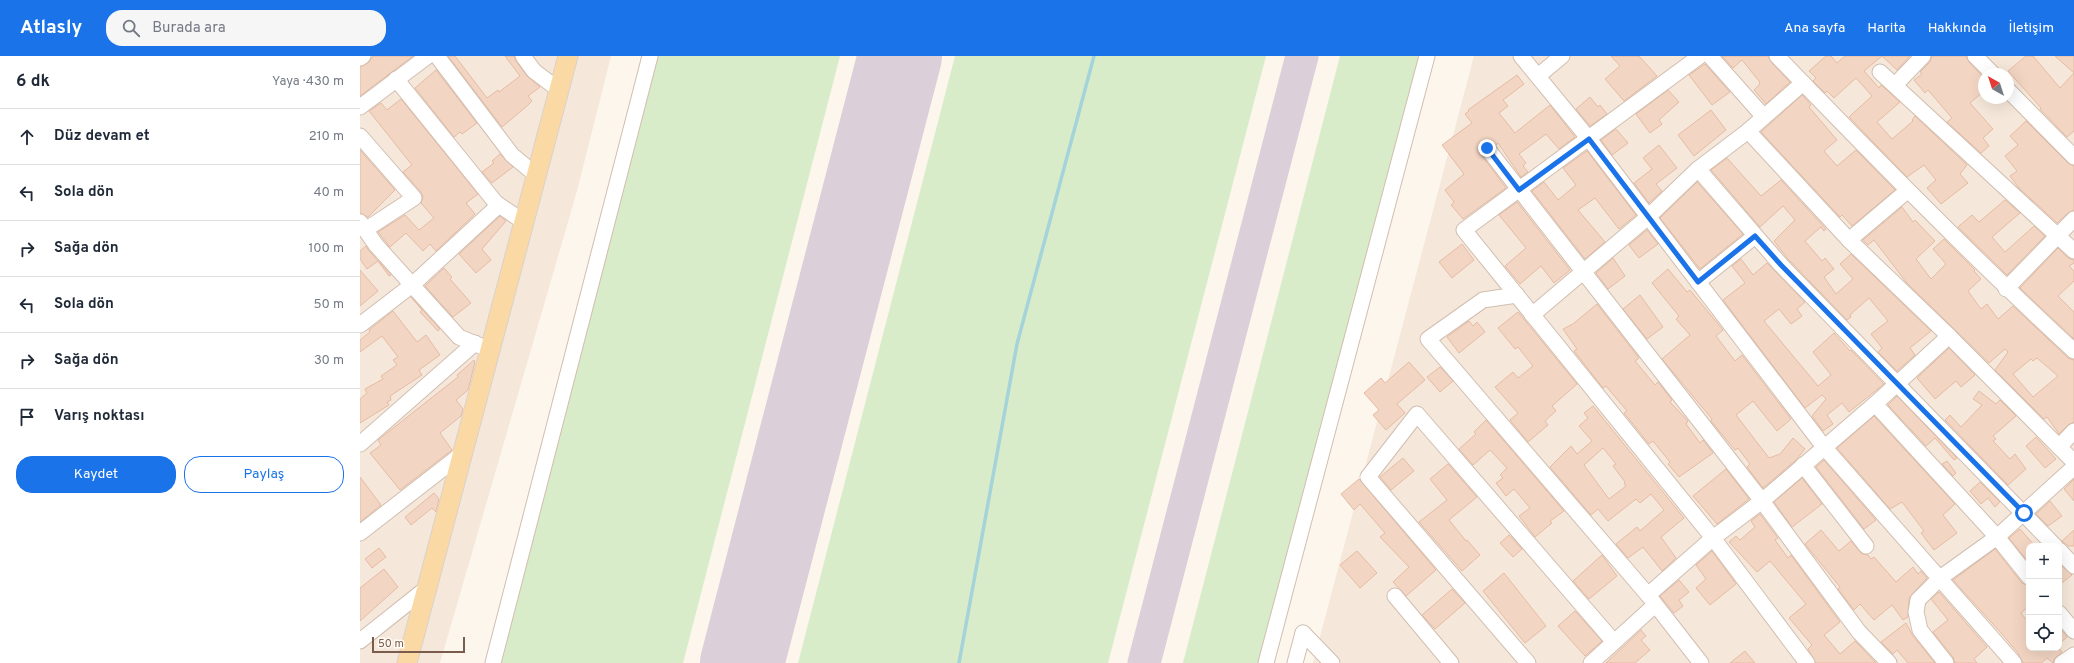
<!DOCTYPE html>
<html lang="tr">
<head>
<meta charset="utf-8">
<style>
	body { margin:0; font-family:Overpass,sans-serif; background:#f6f6f7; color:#1f2937 }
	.controls { position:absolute; right:12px; bottom:12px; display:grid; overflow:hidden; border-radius:8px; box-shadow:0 4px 16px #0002 }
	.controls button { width:36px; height:36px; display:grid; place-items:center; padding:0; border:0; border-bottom:1px solid #e0e1e3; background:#fff; color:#1f2937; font:20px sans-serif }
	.compass { position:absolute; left:1618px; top:12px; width:36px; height:36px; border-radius:50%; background:#fff; box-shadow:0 4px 16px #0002; rotate:321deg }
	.scale { position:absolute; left:12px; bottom:10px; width:93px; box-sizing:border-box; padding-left:4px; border:2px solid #7a5c4d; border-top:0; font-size:11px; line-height:14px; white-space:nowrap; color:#7a5c4d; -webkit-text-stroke:3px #fffaf3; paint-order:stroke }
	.stop { position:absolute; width:12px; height:12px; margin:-9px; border:3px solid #1a73e8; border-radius:50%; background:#fff }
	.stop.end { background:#1a73e8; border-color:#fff; box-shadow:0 1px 4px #0008 }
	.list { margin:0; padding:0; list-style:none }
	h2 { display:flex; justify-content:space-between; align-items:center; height:52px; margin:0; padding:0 16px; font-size:17px }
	h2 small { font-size:13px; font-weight:400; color:#747a83 }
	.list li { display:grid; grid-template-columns:26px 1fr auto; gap:12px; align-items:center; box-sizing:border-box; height:56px; padding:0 16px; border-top:1px solid #e0e1e3 }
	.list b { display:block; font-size:15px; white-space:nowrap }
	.list em { font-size:13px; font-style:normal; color:#747a83 }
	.actions { display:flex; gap:8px; padding:12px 16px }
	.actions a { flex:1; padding:9px 0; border:1px solid #1a73e8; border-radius:16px; text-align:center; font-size:14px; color:#1a73e8 }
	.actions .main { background:#1a73e8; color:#fff }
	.icon { flex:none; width:22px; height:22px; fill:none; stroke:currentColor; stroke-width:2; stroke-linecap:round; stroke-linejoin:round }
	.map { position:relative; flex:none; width:1714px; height:607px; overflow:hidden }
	header { display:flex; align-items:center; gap:24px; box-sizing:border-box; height:56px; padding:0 20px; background:#1a73e8; color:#fff }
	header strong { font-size:19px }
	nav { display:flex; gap:22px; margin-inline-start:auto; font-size:14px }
	.search { width:280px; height:36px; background:#f6f6f7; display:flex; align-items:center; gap:10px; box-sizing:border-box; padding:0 14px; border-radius:16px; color:#747a83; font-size:15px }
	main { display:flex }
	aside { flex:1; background:#fff }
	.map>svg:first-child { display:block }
	.residential { fill:#f5e8da; fill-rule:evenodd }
	.green { fill:#d8ecc9 }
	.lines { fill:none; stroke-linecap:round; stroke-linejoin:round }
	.stream { stroke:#a5d3da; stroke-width:3.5 }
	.taxiway { stroke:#dbcfda; stroke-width:33 }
	.runway { stroke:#dbcfda; stroke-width:84 }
	.building { fill:#f3d5c3; stroke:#e6bba3; fill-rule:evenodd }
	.minor-casing { stroke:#d1beb0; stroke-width:17 }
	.major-casing { stroke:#dad1cd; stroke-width:21 }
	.minor { stroke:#fff; stroke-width:15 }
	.major { stroke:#fbd9a5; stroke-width:19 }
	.route { stroke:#1a73e8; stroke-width:5 }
</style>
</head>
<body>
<header>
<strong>Atlasly</strong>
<div class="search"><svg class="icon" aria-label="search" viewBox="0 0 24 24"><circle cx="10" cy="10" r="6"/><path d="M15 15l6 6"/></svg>Burada ara</div>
<nav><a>Ana sayfa</a><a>Harita</a><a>Hakkında</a><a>İletişim</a></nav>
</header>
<main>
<aside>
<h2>6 dk<small>Yaya · 430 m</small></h2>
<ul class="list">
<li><svg class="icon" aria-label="ahead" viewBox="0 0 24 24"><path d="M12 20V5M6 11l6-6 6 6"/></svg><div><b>Düz devam et</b></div><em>210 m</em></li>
<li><svg class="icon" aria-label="left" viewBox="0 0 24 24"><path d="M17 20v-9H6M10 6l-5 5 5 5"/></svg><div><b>Sola dön</b></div><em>40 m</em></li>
<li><svg class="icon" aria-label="right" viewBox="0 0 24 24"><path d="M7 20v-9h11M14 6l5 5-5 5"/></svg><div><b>Sağa dön</b></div><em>100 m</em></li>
<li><svg class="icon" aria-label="left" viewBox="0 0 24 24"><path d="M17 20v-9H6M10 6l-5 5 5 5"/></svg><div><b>Sola dön</b></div><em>50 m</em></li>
<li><svg class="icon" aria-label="right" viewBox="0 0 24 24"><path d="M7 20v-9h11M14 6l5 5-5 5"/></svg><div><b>Sağa dön</b></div><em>30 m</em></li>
<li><svg class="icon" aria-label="arrive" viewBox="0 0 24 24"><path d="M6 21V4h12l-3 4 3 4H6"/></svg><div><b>Varış noktası</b></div></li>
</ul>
<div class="actions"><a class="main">Kaydet</a><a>Paylaş</a></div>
</aside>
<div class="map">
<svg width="1714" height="607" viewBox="0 0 1714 607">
	<rect width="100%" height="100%" fill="#fdf6ec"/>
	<g class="residential">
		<polygon points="0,0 251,0 217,135 80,607 0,607"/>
		<path d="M 1114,0 L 1714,0 L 1714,607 L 953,607 ZM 1624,18 L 1648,18 L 1648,42 L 1624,42 ZM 1669,490 L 1699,490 L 1699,592 L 1669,592 Z"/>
	</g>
	<g class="green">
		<polygon points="295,0 480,0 323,607 140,607"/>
		<polygon points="595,0 906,0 748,607 438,607"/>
		<polygon points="980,0 1061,0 901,607 823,607"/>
	</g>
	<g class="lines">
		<polyline class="stream" points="599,607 657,288 734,0"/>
		<polyline class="taxiway" points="784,607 942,0"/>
		<polyline class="runway" points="382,607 540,0"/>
	</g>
	<g class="building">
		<polygon points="13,0 53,0 0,40 0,11 8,7"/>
		<polygon points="88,0 95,0 127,42 138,34 139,36 160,20 145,0 154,0 156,5 167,20 180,31 168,40 172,45 167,50 142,71"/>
		<polygon points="1251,0 1279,0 1297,20 1264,45 1245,23 1260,10"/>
		<polygon points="1362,0 1408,0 1411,6 1430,26 1406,48 1394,34 1400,28 1399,25 1382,4 1373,12"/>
		<polygon points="1466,0 1471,0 1477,7 1485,0 1550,0 1537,14 1522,0 1504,15 1519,32 1521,29 1540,46 1517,66 1532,83 1553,65 1552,64 1555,60 1607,109 1600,118 1608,127 1581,148 1567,132 1576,124 1564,109 1547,121 1489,61 1512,40 1496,22 1474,42 1467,35 1465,37 1453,25 1456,22 1449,15"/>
		<polygon points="1572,0 1606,0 1609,6 1624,22 1624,35 1610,47 1633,73 1623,82 1629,90 1621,97 1587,66 1592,62 1568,34 1565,37 1554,24 1562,18 1560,16 1570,6"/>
		<polygon points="1666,0 1673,0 1700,32 1714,17 1695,0 1714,0 1714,75 1707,81 1680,53 1681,52 1648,15"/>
		<polygon points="1345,8 1370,36 1352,49 1329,19"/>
		<polygon points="76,14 117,67 102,78 100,76 94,81 55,32"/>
		<polygon points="1157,19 1164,28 1143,44 1148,50 1139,57 1155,77 1190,49 1215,81 1199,93 1186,78 1182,81 1159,98 1166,107 1163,110 1168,116 1161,121 1138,87 1136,89 1130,84 1122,85 1119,89 1120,97 1146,132 1103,163 1091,149 1094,146 1085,134 1104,118 1082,89 1112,67 1105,58 1109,55 1108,54"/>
		<polygon points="1308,34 1319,46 1299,64 1302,68 1290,77 1276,58"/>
		<polygon points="1442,39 1451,49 1449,51 1477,84 1464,95 1477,110 1496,94 1535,134 1492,170 1482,159 1480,161 1401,76"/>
		<polygon points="1230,41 1238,51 1240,49 1247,58 1230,70 1216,53"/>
		<polygon points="41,43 118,138 106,147 115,158 76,195 70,188 63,195 46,177 30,191 18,176 45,159 59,174 74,162 61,147 63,141 61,136 43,116 52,109 9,55 21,47 27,54"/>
		<polygon points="1351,54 1366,74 1334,100 1318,79"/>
		<polygon points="1666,65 1708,107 1714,110 1714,154 1708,157 1697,167 1659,132 1650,120 1657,115 1645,100 1658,89 1650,80"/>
		<polygon points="1256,73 1268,87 1252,99 1241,84"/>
		<polygon points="1299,89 1317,112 1296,128 1302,135 1289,147 1274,127 1292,113 1283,102"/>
		<polygon points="0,94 35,134 8,161 0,157"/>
		<polygon points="1227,95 1276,159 1259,173 1235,142 1218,154 1245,186 1225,203 1172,135 1184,126 1198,144 1216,129 1203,112"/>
		<polygon points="140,98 153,111 132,127 122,116 134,107 132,105"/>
		<polygon points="1367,102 1401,140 1421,124 1466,173 1464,175 1461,171 1445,185 1462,205 1465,202 1474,213 1464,221 1476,238 1493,223 1480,208 1491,198 1571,275 1550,292 1555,299 1537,315 1518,296 1522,292 1511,278 1528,265 1509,242 1490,259 1491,261 1487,264 1428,203 1414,185 1435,164 1423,150 1400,171 1351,114"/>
		<polygon points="1337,126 1383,178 1340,213 1300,162"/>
		<polygon points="1645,144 1660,157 1632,181 1645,196 1674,170 1685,180 1647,219 1598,171 1612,159 1619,166"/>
		<polygon points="1157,146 1210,214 1194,227 1181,210 1160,228 1145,210 1166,192 1139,159"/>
		<path d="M 1542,151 L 1553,166 L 1555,164 L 1575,185 L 1556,203 L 1571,223 L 1586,208 L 1573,193 L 1584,183 L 1615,214 L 1614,215 L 1621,223 L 1608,235 L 1621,253 L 1627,248 L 1638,263 L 1653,250 L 1708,302 L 1714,304 L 1714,366 L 1708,369 L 1699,378 L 1687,361 L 1684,363 L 1635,314 L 1648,296 L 1645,293 L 1629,307 L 1546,226 L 1514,184 L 1508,189 L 1503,184 ZM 1677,302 L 1698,320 L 1673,341 L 1653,318 L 1671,303 L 1673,305 Z"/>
		<polygon points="140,160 146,165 122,193 131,204 116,217 99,198"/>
		<polygon points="1287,174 1298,188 1279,202 1269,189"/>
		<polygon points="1102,188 1114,204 1092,222 1079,206"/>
		<polygon points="6,190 9,195 31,219 29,220 18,205 7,213 0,203 0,195"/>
		<polygon points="1698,192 1708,202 1714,204 1714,207 1709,210 1714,215 1714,225 1698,240 1714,256 1714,283 1660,232"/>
		<polygon points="1253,202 1265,220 1248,233 1236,217"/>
		<polygon points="1381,203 1393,219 1407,207 1445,246 1437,253 1442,260 1431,268 1419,253 1404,265 1458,330 1471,319 1453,296 1474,277 1490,295 1491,294 1524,328 1489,356 1482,347 1467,359 1473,368 1463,375 1452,360 1466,343 1462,339 1445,352 1363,244 1385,227 1372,210"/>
		<polygon points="84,212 92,221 90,223 111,247 93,261 65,230"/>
		<polygon points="1308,213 1327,236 1330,234 1363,274 1356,280 1375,305 1382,299 1431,363 1417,375 1393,345 1376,359 1409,402 1420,398 1433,382 1445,393 1436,404 1403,432 1387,411 1390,408 1378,392 1375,394 1351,365 1352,363 1302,303 1330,279 1316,263 1319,260 1292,227"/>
		<polygon points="0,214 18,235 0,250"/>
		<polygon points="1280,239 1303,271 1287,283 1263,253"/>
		<polygon points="51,241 80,273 78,275 60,256 62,254"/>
		<polygon points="1237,248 1279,302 1275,305 1295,329 1298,326 1312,344 1310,346 1328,365 1326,368 1340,387 1343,384 1353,397 1319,421 1308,408 1310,406 1293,385 1289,388 1264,357 1267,355 1246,330 1243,332 1214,295 1217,293 1203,273 1213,268"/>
		<polygon points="33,255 57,286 66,279 80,299 59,314 62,319 30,340 31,344 27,346 29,349 0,367 0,343 7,337 5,333 23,323 21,320 37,309 33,304 38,301 22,280 0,296 0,284 10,276 9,274"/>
		<polygon points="1158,256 1217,328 1192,350 1196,355 1185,365 1188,369 1168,386 1150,364 1158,357 1135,331 1153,316 1158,322 1173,310 1158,291 1155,293 1138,272"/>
		<polygon points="1109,265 1113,270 1117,266 1125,276 1099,297 1087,281"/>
		<polygon points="1589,292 1615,319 1601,331 1596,325 1575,343 1557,322"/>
		<polygon points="114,304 115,306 108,334 96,344 103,353 101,360 80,377 92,394 40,434 10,397 21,389 18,384 98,321 97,319"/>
		<polygon points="1049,306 1065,324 1037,348 1045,357 1026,374 1013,359 1019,354 1004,337 1021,322 1025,327"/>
		<polygon points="1080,311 1093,325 1080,336 1067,321"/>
		<polygon points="1619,335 1636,348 1640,344 1656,360 1633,380 1636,383 1633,385 1650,403 1655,398 1666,413 1648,429 1585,364 1590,359 1601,371 1622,349 1613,343"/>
		<polygon points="1537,340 1597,402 1594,404 1575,382 1566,390 1528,349"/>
		<path d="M 1233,350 L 1324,462 L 1301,481 L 1316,502 L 1302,515 L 1283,491 L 1268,502 L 1256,488 L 1277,471 L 1280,475 L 1304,454 L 1291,438 L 1280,447 L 1276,443 L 1248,465 L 1238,453 L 1231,459 L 1190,411 L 1211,390 L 1217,398 L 1232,385 L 1219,370 L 1228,362 L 1224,357 ZM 1243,392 L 1256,408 L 1253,410 L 1265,426 L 1264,428 L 1266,430 L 1249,443 L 1224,409 Z"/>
		<polygon points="1514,360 1595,448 1583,459 1597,477 1574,494 1561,477 1564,475 1542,446 1530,453 1477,392"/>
		<polygon points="1126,364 1204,455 1190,465 1192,467 1175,481 1159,460 1170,452 1154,433 1146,440 1136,427 1143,422 1140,419 1147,412 1130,394 1113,409 1099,393 1116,378 1114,376"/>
		<polygon points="1676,381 1696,403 1685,412 1666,390"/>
		<polygon points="1043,402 1054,415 1031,434 1020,421"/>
		<polygon points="1464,404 1516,464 1504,473 1456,411"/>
		<polygon points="1587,405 1596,417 1593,420 1582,408"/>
		<polygon points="1088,408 1117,441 1089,464 1106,485 1107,484 1120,499 1102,515 1059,466 1087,444 1070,423"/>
		<polygon points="1366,413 1389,443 1357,468 1333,440"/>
		<polygon points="0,421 21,449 0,466"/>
		<polygon points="1442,422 1462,448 1432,471 1414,446"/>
		<polygon points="999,423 1076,514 1046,540 1033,526 1049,511 1020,481 1025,477 1000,448 994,454 981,438"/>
		<polygon points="1714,423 1714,445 1704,433"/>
		<polygon points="1620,426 1640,446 1635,451 1628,442 1621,448 1610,435"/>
		<polygon points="74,437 79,443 76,456 72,452 51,469 45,461"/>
		<polygon points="1690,445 1702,460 1688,470 1676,458"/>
		<polygon points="1400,458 1418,482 1415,484 1428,502 1431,499 1480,566 1464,579 1480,598 1495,585 1516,607 1456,607 1448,593 1452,589 1429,562 1446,548 1410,505 1397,516 1369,486 1376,480 1380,484 1395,471 1391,465"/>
		<polygon points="1660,473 1675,490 1669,490 1669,507 1649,482"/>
		<polygon points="1461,474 1479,495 1491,485 1502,498 1508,499 1511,503 1514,501 1536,526 1553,511 1558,518 1561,515 1567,522 1549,542 1548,561 1543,564 1532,549 1514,564 1500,548 1494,554 1478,533 1480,531 1445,488"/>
		<polygon points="1714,474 1714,490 1708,490 1702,485"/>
		<polygon points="1149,479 1162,493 1153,501 1140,487"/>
		<polygon points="19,492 26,501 12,512 5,503"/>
		<polygon points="1635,493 1662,527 1669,530 1669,550 1661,557 1669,567 1669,592 1699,592 1702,596 1694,603 1693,607 1687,602 1681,607 1663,607 1658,597 1642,578 1593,524"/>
		<polygon points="997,495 1017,517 1000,532 980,509"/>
		<polygon points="1352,495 1376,528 1350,549 1336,532 1346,523 1336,509"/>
		<polygon points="1242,499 1257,520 1229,543 1213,525"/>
		<polygon points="1699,507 1712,519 1699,529"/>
		<polygon points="24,513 38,531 0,565 0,532"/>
		<polygon points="1144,517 1186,570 1165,587 1123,535"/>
		<polygon points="1319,524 1329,536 1319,544 1323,550 1314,557 1300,540"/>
		<polygon points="1092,533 1105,547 1075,573 1062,559"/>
		<polygon points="1579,536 1627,591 1614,603 1617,607 1595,607 1593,601 1573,576 1588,564 1571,543"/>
		<polygon points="1215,555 1242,585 1225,600 1198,570"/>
		<polygon points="1546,567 1553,580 1575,607 1548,607 1537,594 1533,598 1521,586"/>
		<polygon points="1699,571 1707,581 1699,588"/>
		<polygon points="1281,574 1286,580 1281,584 1290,594 1275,607 1246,607"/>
		<polygon points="1385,595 1395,607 1370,607"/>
	</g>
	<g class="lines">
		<defs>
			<g id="minor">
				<polyline points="77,0 152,99 176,119"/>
				<polyline points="163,0 174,15 199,34"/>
				<polyline points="1161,0 1229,83 1464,391 1654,607"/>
				<polyline points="1340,0 1104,174 1353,482 1447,607"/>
				<polyline points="1350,0 1404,61"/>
				<path d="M 1417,0 C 1514,101 1611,200 1714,295"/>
				<polyline points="1615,0 1633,18"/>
				<polyline points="0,2 3,0"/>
				<polyline points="1520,16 1714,195"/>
				<polyline points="1178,20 1202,0"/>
				<polyline points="36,23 136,147 164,166"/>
				<polyline points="1535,29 1563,0"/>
				<polyline points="1648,34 1714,101"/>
				<polyline points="0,51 68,0"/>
				<polyline points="1388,75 1489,184 1589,280"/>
				<polyline points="0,80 54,142 5,174"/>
				<polyline points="1127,92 1402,445 1499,576 1529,607"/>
				<polyline points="1338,113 1421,209 1695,490"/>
				<polyline points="0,166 16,189 99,281 130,294"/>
				<polyline points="1489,184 1547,135"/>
				<polyline points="1338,226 1395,180"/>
				<polyline points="1646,233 1714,163"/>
				<polyline points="1157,239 1123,244 1068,283 1288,539 1341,607"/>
				<polyline points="1172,259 1288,161 1338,113 1388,75 1443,27"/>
				<polyline points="0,269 52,229 139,149"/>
				<polyline points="1515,348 1637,481 1669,521"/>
				<polyline points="0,388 115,287"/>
				<polyline points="1699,391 1714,375"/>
				<polyline points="1443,409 1506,490"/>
				<polyline points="0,477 103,397"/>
				<polyline points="1699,494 1714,510"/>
				<polyline points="1288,539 1353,482 1402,445 1515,348 1589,280 1714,406"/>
				<polyline points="1035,540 1091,607"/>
				<polyline points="1699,557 1714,575"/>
				<polyline points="943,577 972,607"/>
				<polyline points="0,585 68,531"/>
				<polyline points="133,607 290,0"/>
				<polyline points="906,607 1067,0"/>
				<polyline points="935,607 943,577"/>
				<polyline points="1168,607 1008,421 1057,358 1254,586"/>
				<polyline points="1231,607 1295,549"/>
				<polyline points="1586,607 1560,574 1556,556 1558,544 1580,522 1637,481 1714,411"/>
				<polyline points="1702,607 1714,599"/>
			</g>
			<polyline id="major" points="47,607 208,0"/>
		</defs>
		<use href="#minor" class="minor-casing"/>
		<use href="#major" class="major-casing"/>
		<use href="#minor" class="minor"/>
		<use href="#major" class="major"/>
	</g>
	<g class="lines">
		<polyline class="route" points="1127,92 1159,134 1229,83 1338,226 1395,180 1421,209 1664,457"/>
	</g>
</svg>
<div class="controls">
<button>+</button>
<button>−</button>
<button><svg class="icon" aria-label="locate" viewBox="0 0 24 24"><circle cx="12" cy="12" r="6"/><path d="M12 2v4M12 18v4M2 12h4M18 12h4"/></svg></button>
</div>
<svg class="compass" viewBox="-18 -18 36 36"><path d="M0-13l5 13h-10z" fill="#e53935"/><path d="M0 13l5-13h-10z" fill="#747a83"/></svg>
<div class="scale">50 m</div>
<div class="stop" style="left:1664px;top:457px"></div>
<div class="stop end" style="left:1127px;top:92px"></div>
</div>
</main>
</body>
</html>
